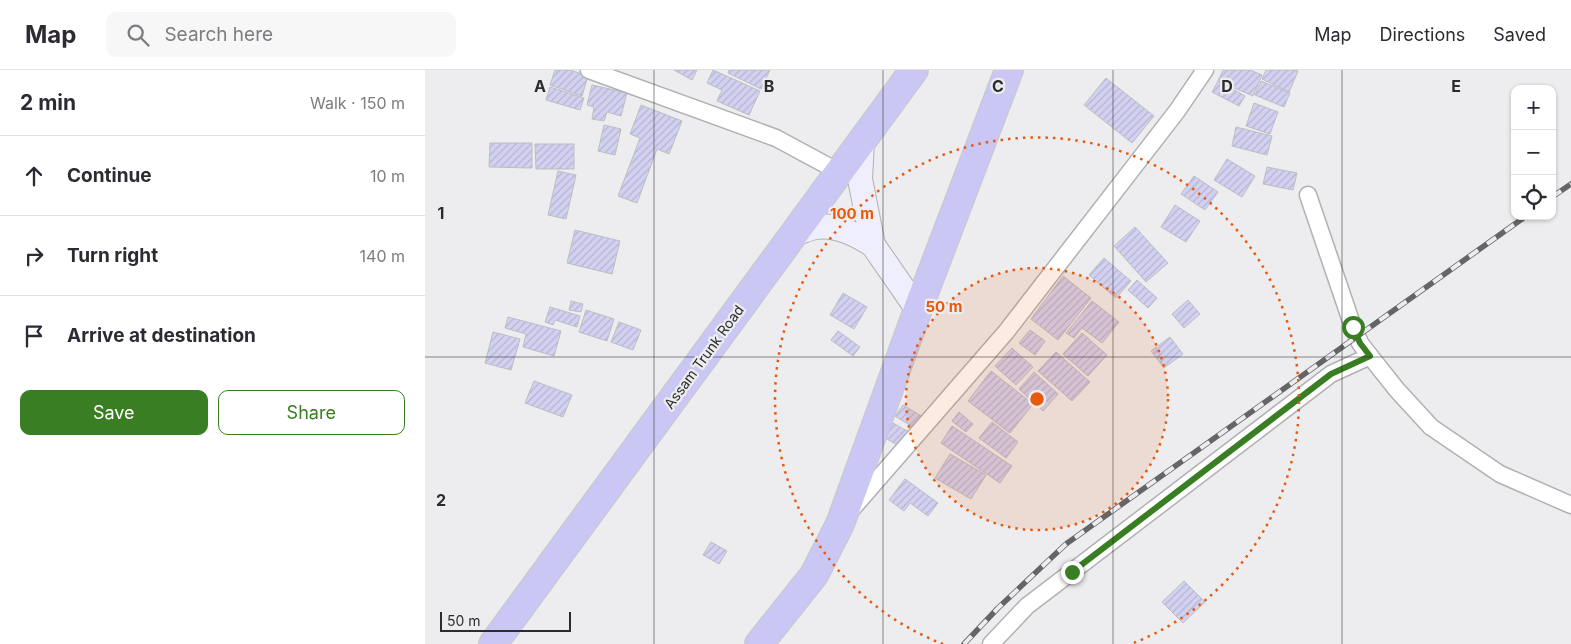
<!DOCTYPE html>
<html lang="en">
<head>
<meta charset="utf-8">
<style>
	body { margin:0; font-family:Inter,sans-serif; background:#f7f7f7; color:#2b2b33 }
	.controls { position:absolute; right:15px; top:15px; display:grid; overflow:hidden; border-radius:10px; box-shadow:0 1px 4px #0004 }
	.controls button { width:45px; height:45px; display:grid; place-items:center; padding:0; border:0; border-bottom:1px solid #e1e1e2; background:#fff; color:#2b2b33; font:25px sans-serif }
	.scale { position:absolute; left:15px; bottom:12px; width:131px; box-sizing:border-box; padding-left:5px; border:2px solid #2c2c2e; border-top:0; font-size:14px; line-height:18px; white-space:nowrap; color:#2c2c2e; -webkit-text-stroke:4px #ededf0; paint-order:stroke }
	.stop { position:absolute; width:15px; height:15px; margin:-11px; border:4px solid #397e22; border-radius:50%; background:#fff }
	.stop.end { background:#397e22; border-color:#fff; box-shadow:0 1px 5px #0008 }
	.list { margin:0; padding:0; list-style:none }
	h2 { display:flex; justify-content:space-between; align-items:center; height:65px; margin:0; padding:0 20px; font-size:21px }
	h2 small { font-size:16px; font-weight:400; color:#7c7c81 }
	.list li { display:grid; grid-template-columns:32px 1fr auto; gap:15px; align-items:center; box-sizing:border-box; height:80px; padding:0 20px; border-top:1px solid #e1e1e2 }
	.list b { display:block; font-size:19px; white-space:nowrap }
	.list em { font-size:16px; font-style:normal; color:#7c7c81 }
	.actions { display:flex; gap:10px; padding:15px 20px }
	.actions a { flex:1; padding:11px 0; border:1px solid #397e22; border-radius:10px; text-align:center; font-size:18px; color:#397e22 }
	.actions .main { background:#397e22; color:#fff }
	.icon { flex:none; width:28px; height:28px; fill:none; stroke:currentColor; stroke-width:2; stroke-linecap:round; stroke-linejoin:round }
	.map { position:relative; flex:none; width:1146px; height:574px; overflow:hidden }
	header { display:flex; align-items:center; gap:30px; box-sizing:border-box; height:70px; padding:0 25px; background:#fff; border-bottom:1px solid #e1e1e2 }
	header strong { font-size:24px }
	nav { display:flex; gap:28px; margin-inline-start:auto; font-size:18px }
	.search { width:350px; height:45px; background:#f7f7f7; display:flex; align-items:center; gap:12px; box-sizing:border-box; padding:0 18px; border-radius:10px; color:#7c7c81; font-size:19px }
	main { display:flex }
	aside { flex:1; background:#fff }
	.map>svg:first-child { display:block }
	.building { fill:url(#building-hatch); stroke:#bdbdc1 }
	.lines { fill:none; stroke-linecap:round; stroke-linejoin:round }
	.street-casing { stroke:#b1b1b4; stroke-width:19 }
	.secondary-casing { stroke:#b1b1b4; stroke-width:26 }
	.highway-casing { stroke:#c8c8c9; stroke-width:30 }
	.street { stroke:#fff; stroke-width:16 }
	.secondary { stroke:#efeefc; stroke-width:24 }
	.highway { stroke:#cac7f4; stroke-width:28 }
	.rail-casing { stroke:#656568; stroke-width:5.5 }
	.rail { stroke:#ededf0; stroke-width:4; stroke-dasharray:11; stroke-linecap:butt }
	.route { stroke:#397e22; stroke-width:6 }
	.grid { fill:none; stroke:#2c2c2e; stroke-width:1; stroke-opacity:0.55 }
	.ring { fill:none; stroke:#e8590c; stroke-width:2.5; stroke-dasharray:2.5 5 }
	.labels { text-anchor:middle; stroke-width:4.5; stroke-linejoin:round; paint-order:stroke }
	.street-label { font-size:14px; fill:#2c2c2e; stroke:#ededf0 }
	.grid-label { font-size:16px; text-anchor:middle; font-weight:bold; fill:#2c2c2e; stroke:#ededf0; stroke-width:4.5; stroke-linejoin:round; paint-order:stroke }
	.centre { fill:#e8590c; stroke:#ededf0; stroke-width:2.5 }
	.ring-label { font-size:15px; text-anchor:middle; font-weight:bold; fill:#e8590c; stroke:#ededf0; stroke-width:4.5; stroke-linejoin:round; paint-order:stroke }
</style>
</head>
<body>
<header>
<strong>Map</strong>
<div class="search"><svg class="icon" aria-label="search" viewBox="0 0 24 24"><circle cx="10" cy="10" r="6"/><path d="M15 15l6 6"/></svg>Search here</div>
<nav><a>Map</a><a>Directions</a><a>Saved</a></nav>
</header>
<main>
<aside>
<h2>2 min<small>Walk · 150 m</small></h2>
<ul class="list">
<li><svg class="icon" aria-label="ahead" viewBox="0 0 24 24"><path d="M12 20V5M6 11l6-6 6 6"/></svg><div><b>Continue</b></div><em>10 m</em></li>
<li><svg class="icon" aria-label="right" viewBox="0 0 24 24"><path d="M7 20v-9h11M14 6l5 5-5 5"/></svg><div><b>Turn right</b></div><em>140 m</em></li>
<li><svg class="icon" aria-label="arrive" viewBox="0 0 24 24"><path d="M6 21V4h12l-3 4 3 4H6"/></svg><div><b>Arrive at destination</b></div></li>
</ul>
<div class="actions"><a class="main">Save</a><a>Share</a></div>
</aside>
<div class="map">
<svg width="1146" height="574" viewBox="0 0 1146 574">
	<defs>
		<pattern id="building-hatch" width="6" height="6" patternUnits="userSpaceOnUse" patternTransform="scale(1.25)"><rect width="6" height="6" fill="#d3d1f1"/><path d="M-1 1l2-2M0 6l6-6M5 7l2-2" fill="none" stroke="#b5b4cf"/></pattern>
	</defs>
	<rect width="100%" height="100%" fill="#ededf0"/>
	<g class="building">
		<polygon points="130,0 145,0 163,6 157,26 125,15"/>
		<polygon points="249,0 272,0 267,10"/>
		<polygon points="288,0 335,21 324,45 292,31 297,20 282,13"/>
		<polygon points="304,0 345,0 336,19 303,3"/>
		<polygon points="798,0 825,0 837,5 828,26 793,11"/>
		<polygon points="841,0 870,0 873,1 864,22 837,9"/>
		<polygon points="681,8 729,46 707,73 659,35"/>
		<polygon points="793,11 820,26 814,36 787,22"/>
		<polygon points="836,11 865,23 859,37 830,25"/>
		<polygon points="167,15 202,23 196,46 182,42 179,51 167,49 169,37 162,35"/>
		<polygon points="125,17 159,28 155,40 121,30"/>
		<polygon points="829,33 853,42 845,64 821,56"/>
		<polygon points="216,35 257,51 244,84 232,79 212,133 193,126 215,68 205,64"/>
		<polygon points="179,55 196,59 190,85 173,81"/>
		<polygon points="811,57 847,66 842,85 807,76"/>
		<polygon points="65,73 107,73 107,98 64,97"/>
		<polygon points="110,74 149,74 149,99 111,99"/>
		<polygon points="802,89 830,106 817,127 789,110"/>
		<polygon points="842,97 872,103 868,120 838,114"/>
		<polygon points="133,101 151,105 141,149 123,145"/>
		<polygon points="769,106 793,122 780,140 756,124"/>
		<polygon points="750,135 775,151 761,172 736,157"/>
		<polygon points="710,157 743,193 721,212 689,176"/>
		<polygon points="150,160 195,171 187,204 142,193"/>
		<polygon points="679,188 706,211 691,228 664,205"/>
		<polygon points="638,206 666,228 633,270 606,249"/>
		<polygon points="712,210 732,228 723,238 703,220"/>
		<polygon points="418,223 442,237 429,259 405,245"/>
		<polygon points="763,230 775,244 759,258 747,244"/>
		<polygon points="146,231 158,234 156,242 144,240"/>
		<polygon points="667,231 694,252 677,273 657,258 649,268 641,263"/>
		<polygon points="125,237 155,246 152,257 130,250 128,255 120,252"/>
		<polygon points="161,240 189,249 182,271 154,262"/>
		<polygon points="83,247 136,261 129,286 98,277 101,264 80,258"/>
		<polygon points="194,252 216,260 208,280 186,272"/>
		<polygon points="605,260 620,271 610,285 594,273"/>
		<polygon points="413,261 435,277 428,286 406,270"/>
		<polygon points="68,262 95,269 86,300 60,293"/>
		<polygon points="657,263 682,285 663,306 638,284"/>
		<polygon points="745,267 758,284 739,298 726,281"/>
		<polygon points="587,278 608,297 591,315 570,296"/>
		<polygon points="631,282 665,312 647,331 613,301"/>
		<polygon points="566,301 608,334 585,363 543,331"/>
		<polygon points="609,302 633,324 618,341 594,319"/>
		<polygon points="109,311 147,325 138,347 100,333"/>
		<polygon points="478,335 498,347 491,359 470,346"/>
		<polygon points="534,342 548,354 541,362 527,351"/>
		<polygon points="567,352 593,372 581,388 554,368"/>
		<polygon points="468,353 484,362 476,377 460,368"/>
		<polygon points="527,356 587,396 575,413 516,373"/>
		<polygon points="525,384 561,405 546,429 510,408"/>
		<polygon points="480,409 513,433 503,446 485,433 479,441 464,430"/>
		<polygon points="286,472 302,481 294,494 278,485"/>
		<polygon points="759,511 780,532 758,553 737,532"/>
	</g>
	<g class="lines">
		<defs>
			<g id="street">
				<polyline points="164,0 351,68 414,102"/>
				<polyline points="883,125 928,257 935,273 945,286 972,320 1006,357 1075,404 1146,435"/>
				<polyline points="426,440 581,262 752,41 780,0"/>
				<polyline points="566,574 602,536 906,304 945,286"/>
			</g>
			<g id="secondary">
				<polyline points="437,71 435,109 448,175 493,240"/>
				<path d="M 368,164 C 376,162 384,158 391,157 C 412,154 432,165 448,175"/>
			</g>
			<g id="highway">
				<polyline points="68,574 489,0"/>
				<polyline points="334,574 389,505 415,454 496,231 584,0"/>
			</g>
		</defs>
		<use href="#street" class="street-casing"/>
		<use href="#secondary" class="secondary-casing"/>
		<use href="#highway" class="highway-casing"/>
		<use href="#street" class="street"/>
		<use href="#secondary" class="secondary"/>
		<use href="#highway" class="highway"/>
		<defs>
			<g id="rail">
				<polyline points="1127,127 1146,114"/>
				<polyline points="539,574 573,538 641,474 1101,146"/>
			</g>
		</defs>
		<use href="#rail" class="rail-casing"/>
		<use href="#rail" class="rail"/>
	</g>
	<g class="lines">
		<polyline class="route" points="647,502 906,304 945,286 935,273 928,257"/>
	</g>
	<path class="grid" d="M 229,0 L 229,574M 458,0 L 458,574M 688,0 L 688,574M 917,0 L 917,574M 0,287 L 1146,287"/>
	<circle cx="612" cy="329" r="131" fill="#e8590c" fill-opacity=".12"/>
	<g class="ring">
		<circle cx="612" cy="329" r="131"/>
		<path d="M518 574A262 262 0 1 1 706 574"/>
	</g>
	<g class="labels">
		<g class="street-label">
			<text transform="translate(279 287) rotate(-54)" y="5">Assam Trunk Road</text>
		</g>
	</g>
	<g class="grid-label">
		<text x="115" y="22">A</text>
		<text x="344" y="22">B</text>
		<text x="573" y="22">C</text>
		<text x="802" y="22">D</text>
		<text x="1031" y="22">E</text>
		<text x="16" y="149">1</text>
		<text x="16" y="436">2</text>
	</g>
	<circle cx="612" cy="329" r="8" class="centre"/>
	<g class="ring-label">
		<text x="427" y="149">100 m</text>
		<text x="519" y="242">50 m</text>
	</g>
</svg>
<div class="controls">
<button>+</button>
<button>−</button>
<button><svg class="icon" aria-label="locate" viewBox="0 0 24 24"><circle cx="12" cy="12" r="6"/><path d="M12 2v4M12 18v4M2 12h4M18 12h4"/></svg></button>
</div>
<div class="scale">50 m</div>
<div class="stop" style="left:928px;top:257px"></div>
<div class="stop end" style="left:647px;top:502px"></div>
</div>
</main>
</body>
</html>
